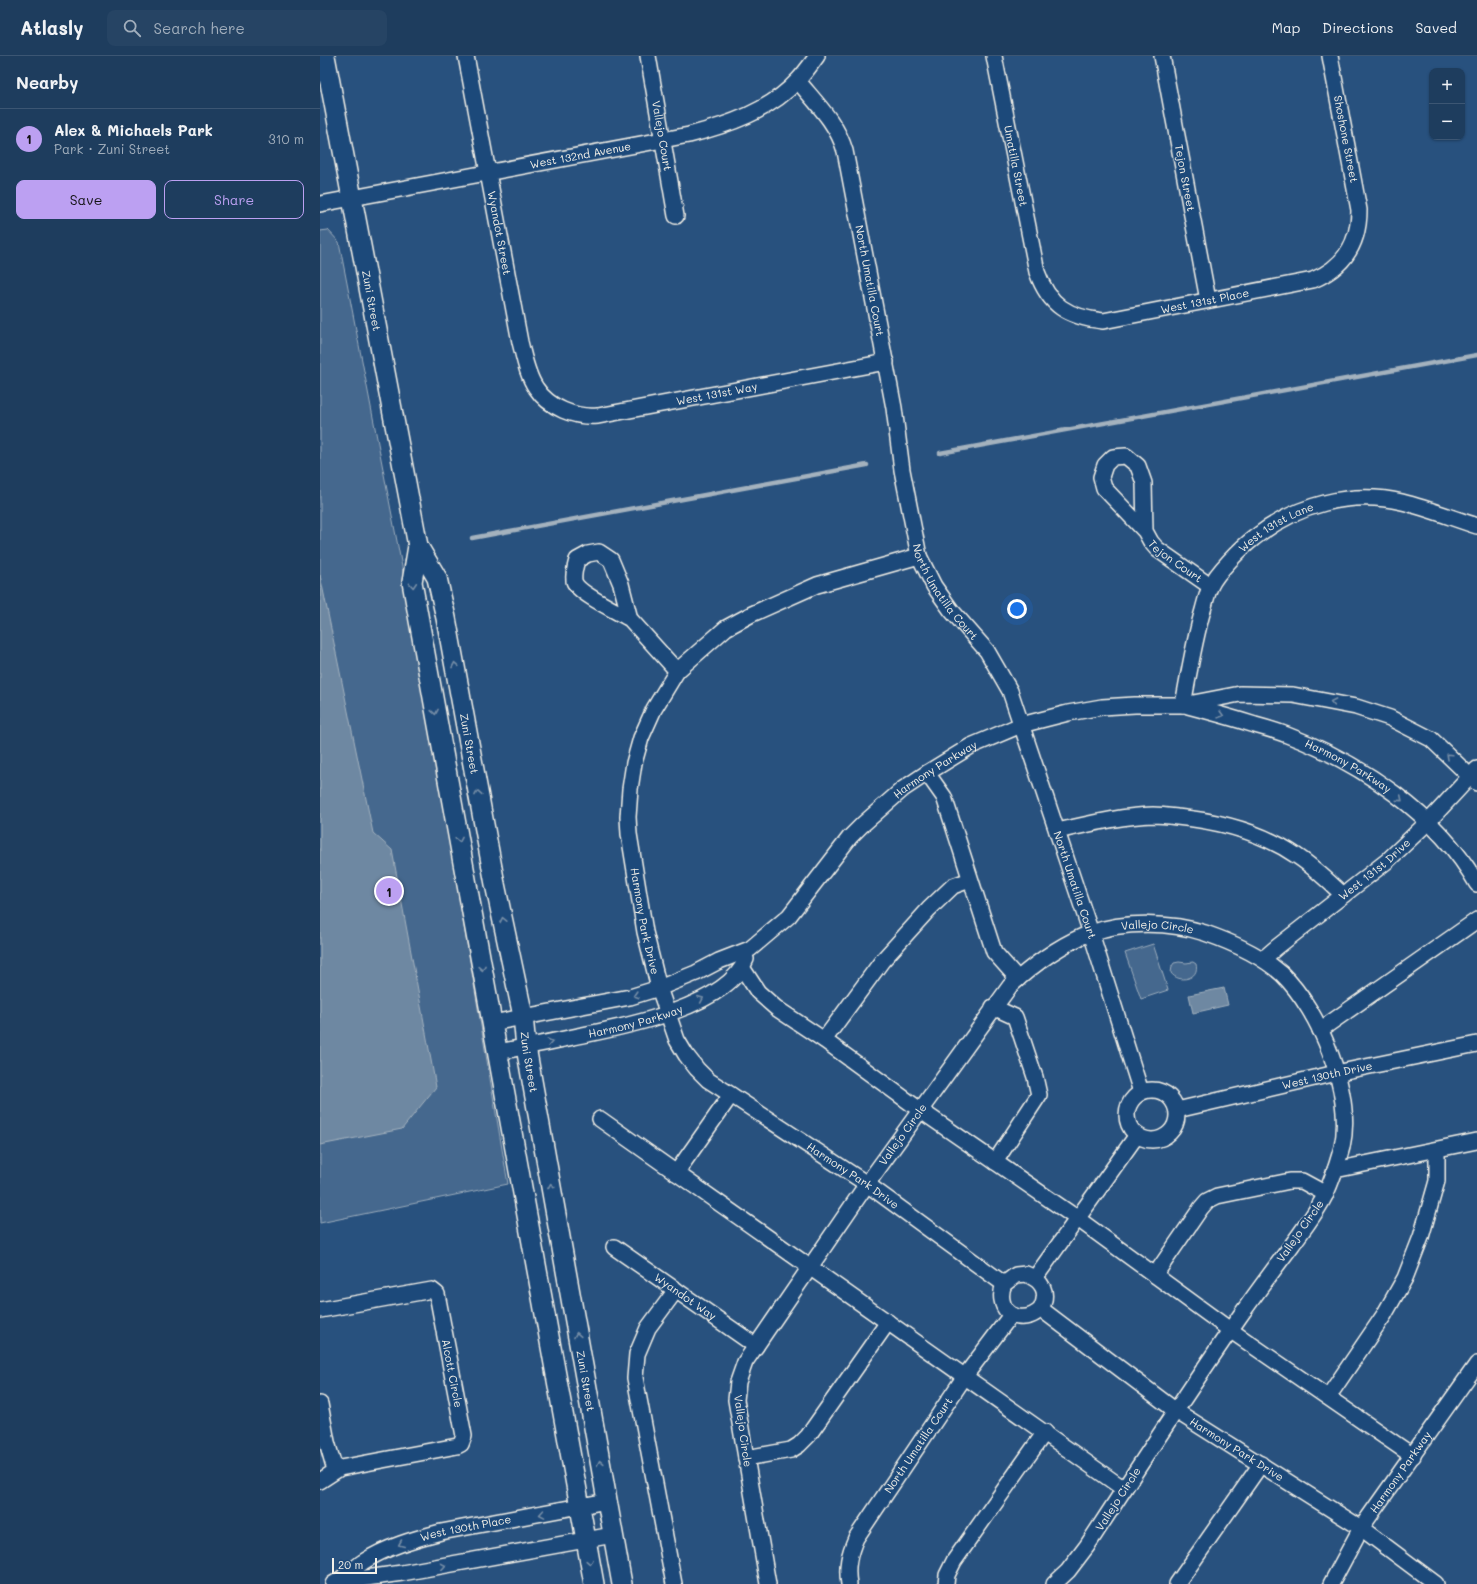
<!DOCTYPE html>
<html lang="en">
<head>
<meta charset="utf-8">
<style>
	body { margin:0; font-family:Mali,sans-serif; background:#264464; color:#f1f3f6 }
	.controls { position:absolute; right:12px; top:12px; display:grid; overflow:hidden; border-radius:8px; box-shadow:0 1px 3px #0004 }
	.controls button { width:36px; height:36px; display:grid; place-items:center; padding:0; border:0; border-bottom:1px solid #3c5673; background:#1e3d5e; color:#f1f3f6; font:20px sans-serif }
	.scale { position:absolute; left:12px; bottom:10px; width:45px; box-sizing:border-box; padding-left:4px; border:2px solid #f4f1e8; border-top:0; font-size:11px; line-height:14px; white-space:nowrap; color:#f4f1e8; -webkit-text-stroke:3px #1f4a7a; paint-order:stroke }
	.you { position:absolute; left:697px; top:553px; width:14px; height:14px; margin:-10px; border:3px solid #fff; border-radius:50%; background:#1a73e8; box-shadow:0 0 0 6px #1a73e833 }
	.badge { display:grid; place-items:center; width:26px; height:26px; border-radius:50%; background:#bca0f2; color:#111; font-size:13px; font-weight:700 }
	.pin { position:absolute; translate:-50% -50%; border:2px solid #fff; box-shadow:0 1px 4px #0006 }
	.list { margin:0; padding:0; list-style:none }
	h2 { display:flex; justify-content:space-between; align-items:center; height:52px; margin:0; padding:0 16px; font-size:17px }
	h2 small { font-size:13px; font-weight:400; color:#a1aebc }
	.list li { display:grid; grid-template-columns:26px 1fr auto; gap:12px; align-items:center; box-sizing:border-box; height:60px; padding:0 16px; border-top:1px solid #3c5673 }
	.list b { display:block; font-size:15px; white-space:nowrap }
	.list p { margin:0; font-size:13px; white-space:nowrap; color:#a1aebc }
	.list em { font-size:13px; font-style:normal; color:#a1aebc }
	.actions { display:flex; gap:8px; padding:12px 16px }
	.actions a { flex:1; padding:9px 0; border:1px solid #bca0f2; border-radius:8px; text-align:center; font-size:14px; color:#bca0f2 }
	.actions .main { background:#bca0f2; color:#111 }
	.icon { flex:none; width:22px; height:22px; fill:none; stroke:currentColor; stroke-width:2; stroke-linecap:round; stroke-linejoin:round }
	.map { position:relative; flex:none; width:1157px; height:1528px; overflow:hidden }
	header { display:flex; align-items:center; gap:24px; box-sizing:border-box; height:56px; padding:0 20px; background:#1e3d5e; border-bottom:1px solid #3c5673 }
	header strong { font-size:19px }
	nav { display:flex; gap:22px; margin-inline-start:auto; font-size:14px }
	.search { width:280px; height:36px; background:#264464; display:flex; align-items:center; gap:10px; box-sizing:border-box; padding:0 14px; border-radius:8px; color:#a1aebc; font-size:15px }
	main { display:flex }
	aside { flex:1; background:#1e3d5e }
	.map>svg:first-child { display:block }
	.green { fill:#45688e; stroke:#9cacbb }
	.water { fill:#6e88a2; stroke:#a4b2be }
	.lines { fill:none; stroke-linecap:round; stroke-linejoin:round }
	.stream { stroke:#a4b2be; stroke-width:4.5 }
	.minor-casing { stroke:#f4f1e8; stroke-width:18 }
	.major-casing { stroke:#f4f1e8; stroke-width:22 }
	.minor { stroke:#1f4a7a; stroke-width:15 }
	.major { stroke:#1f4a7a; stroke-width:19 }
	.oneway { stroke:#748da6 }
	.labels { text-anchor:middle; stroke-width:4; stroke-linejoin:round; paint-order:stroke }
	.street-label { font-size:11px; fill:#f4f1e8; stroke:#1f4a7a }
</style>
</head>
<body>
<header>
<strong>Atlasly</strong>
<div class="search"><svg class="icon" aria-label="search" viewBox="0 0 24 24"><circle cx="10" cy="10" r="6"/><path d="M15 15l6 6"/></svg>Search here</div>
<nav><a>Map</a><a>Directions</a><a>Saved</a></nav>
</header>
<main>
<aside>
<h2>Nearby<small></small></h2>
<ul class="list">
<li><span class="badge">1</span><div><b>Alex &amp; Michaels Park</b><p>Park · Zuni Street</p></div><em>310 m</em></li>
</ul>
<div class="actions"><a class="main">Save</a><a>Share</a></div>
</aside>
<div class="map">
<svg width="1157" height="1528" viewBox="0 0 1157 1528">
	<rect width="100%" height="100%" fill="#28517e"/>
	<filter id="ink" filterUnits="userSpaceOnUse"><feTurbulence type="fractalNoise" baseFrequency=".025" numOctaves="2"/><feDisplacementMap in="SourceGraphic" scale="8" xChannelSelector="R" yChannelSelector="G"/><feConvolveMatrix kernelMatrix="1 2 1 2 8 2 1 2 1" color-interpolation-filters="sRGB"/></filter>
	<g filter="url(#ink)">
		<g class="green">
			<polygon points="8,174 19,186 88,542 188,1128 0,1167 0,175"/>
			<polygon points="833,888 848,934 821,943 805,897"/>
			<path d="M 859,906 L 866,907 L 873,906 L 876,908 C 880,923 859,928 851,917 L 852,910 L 854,907 Z"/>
		</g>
		<g class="water">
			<polygon points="0,519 53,777 72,794 116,1031 82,1073 0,1089"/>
			<polygon points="904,932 908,949 873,957 869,939"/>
		</g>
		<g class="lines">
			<g class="stream">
				<polyline points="620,397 1157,299"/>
				<polyline points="152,482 547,409"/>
			</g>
			<defs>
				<g id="minor">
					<path id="s1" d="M 146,0 L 200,286 C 204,301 207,319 216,332 C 229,352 255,362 278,360 L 566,306"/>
					<path id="s2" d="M 328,0 L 356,160"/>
					<path id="s3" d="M 674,0 L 717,216 C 729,250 748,261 783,265 L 993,224 C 1024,211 1039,188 1039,154 L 1010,0"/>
					<path id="s4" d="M 842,0 L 888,244"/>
					<path id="s5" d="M 478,25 C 496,47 517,67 525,95 L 574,352 L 582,414 L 599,500 L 614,530 L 631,554 L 667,595 L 690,635 L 771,877 L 821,1036"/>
					<path id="s6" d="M 0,148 L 369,79 C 408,69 450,55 478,24 C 485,17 491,8 497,0"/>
					<path id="s7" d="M 825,475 L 784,432 L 781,421 L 785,409 L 793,401 L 806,400 L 818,410 L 824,427 L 825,475 L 831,486 L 837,493 L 890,530"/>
					<path id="s8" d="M 599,500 L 497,529 L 432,558 L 406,572 L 357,615 L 334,653 L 321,682 L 314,707 L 310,733 L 308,761 L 309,778 L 325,876 L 339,932 L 357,984 L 366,999 L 377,1013 L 388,1024 L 399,1031 L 547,1128 L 684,1228"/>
					<path d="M 310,563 C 298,556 257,537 254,525 C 253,518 255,511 257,504 L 268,498 L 279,496 L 291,504 L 301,528 L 310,563 L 357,615"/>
					<path id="s9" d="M 863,649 C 869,617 874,585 883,554 C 885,547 887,538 890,531 C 896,517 922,491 934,482 C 976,449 1030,434 1082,446 C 1107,452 1132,462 1157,470"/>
					<path id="s10" d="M 868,650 C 891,656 913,662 935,669 C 946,672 957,675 967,679 C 1039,706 1119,759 1157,828"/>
					<polyline points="607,717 624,741 674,896 698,923"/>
					<path d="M 737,775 C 769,768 800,760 833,759 C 840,759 849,760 857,761 C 898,765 942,776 977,800 C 994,811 1008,825 1023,839"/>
					<path id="s11" d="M 943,903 L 957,891 L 1067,805 L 1108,766 L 1157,713"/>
					<polyline points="423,913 438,936 456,952 504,984 600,1054 758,1163 910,1274 1093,1400"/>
					<polyline points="673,951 695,961 715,1021 719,1039 675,1106"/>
					<path id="s12" d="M 172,967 L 310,941 L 339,932 L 376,917 L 399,905 L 430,893 L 469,860 L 530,781 L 542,769 L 583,733 L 607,717 L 651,690 L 701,669 L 748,657 L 782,651 L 815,649 L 863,649 L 920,638 L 973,639 L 1036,651 L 1070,662 L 1111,683 L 1157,727"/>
					<polyline points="1000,974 1157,864"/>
					<polyline points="504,984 562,905 609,853 633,830 650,824"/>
					<path id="s13" d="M 178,996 C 204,991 231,986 258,980 C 303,971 408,951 426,903"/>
					<circle cx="832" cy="1059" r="25"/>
					<path id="s14" d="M 857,1054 L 1016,1017 L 1157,988"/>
					<polyline points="280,1063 804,1433"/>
					<polyline points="1015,1114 1157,1085"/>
					<polyline points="356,1117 411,1039"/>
					<path id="s15" d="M 294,1191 L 436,1290"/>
					<path d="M 706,1218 C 723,1225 729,1236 721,1253 C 708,1266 685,1264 682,1244 C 681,1239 682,1233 684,1228 L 696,1219 Z"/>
					<polyline points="835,1219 881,1152 887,1145 897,1140 970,1125 982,1125 1006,1138"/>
					<polyline points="715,1222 817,1079"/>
					<path id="s16" d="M 721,1253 L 856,1355 L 1041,1472 L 1116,1528"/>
					<path id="s17" d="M 0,1254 L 112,1234 L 117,1238 L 144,1380 L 141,1388 L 137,1390 L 20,1412 L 0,1425"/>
					<polyline points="1008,1341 1064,1259 1085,1222 1101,1181 1117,1125 1117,1094"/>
					<polyline points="0,1348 7,1386 15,1414"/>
					<polyline points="426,1402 471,1394 479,1389 488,1380 568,1266"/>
					<polyline points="18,1526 82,1517 293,1479"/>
					<path id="s18" d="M 13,1528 C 24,1522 33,1513 43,1506 C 66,1491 94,1483 121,1476 L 287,1445"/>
					<polyline points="354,1528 315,1322 317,1298 328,1272 356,1234"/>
					<path id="s19" d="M 448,1528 L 416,1344 L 418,1326 L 425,1306 L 547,1128 L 690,930 C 714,908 740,888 771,877 C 804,865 851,866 885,877 C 911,886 941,899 962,918 C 1000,955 1034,1038 1022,1091 C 1017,1109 1011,1129 1002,1145 C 993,1161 982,1175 972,1189 C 954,1213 937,1236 920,1260 C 868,1335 817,1413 767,1490 L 748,1515 L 734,1528"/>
					<path id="s20" d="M 529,1528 C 526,1511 529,1498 536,1482 L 645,1320 L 691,1259"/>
					<polyline points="626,1528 627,1519 634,1505 725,1376"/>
					<polyline points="857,1528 941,1408"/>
					<path id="s21" d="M 1011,1528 L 1041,1472 L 1157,1308"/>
				</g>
				<g id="major">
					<path id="s22" d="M 5,0 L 98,490 L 92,526 L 274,1528"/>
					<path id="s23" d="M 98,490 L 117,522 L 126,562 L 175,828 L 203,960 L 206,991 L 302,1528"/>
				</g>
			</defs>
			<use href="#minor" class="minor-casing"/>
			<use href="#major" class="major-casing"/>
			<use href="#minor" class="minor"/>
			<use href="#major" class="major"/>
		</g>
		<defs><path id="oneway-chevron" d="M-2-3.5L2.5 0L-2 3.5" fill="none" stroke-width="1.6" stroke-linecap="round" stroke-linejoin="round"/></defs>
		<g class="oneway">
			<use href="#oneway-chevron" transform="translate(93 529) rotate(86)"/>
			<use href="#oneway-chevron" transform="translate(135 609) rotate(-101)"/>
			<use href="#oneway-chevron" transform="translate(1013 646) rotate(-169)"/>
			<use href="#oneway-chevron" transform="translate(115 656) rotate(80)"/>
			<use href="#oneway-chevron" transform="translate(901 659) rotate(16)"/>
			<use href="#oneway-chevron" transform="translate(1129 700) rotate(-137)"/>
			<use href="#oneway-chevron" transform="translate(158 737) rotate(-100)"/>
			<use href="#oneway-chevron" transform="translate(1080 743) rotate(40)"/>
			<use href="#oneway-chevron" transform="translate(139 784) rotate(80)"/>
			<use href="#oneway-chevron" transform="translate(183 864) rotate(-102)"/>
			<use href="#oneway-chevron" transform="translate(162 912) rotate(80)"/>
			<use href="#oneway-chevron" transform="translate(316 939) rotate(163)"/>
			<use href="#oneway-chevron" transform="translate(381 943) rotate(-24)"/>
			<use href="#oneway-chevron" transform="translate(230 986) rotate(-12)"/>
			<use href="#oneway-chevron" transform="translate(231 1130) rotate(-100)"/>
			<use href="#oneway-chevron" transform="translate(257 1279) rotate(-100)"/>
			<use href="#oneway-chevron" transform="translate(280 1407) rotate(-100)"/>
			<use href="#oneway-chevron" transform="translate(222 1458) rotate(170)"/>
			<use href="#oneway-chevron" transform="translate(81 1488) rotate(157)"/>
			<use href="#oneway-chevron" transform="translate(270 1506) rotate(80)"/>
			<use href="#oneway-chevron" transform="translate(123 1510) rotate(-10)"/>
		</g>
	</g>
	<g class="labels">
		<g class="street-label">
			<text dy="4" stroke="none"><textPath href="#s2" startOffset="81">Vallejo Court</textPath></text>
			<text transform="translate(1026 83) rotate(79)" y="4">Shoshone Street</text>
			<text dy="4" stroke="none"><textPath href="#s6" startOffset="265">West 132nd Avenue</textPath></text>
			<text dy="4" stroke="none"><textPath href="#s3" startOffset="112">Umatilla Street</textPath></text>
			<text dy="4" stroke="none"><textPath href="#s4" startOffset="124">Tejon Street</textPath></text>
			<text dy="4" stroke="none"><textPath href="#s1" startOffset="180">Wyandot Street</textPath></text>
			<text dy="4" stroke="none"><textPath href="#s5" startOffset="217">North Umatilla Court</textPath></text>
			<text dy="4" stroke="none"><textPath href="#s22" startOffset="249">Zuni Street</textPath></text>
			<text dy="4" stroke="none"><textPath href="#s3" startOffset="412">West 131st Place</textPath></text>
			<text dy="4" stroke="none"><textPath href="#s1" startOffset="532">West 131st Way</textPath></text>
			<text dy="4" stroke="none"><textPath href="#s9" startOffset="212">West 131st Lane</textPath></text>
			<text dy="4" stroke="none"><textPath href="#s7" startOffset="233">Tejon Court</textPath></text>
			<text dy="4" stroke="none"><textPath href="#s5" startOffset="541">North Umatilla Court</textPath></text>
			<text dy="4" stroke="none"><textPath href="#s23" startOffset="206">Zuni Street</textPath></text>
			<text dy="4" stroke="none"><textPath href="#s10" startOffset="172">Harmony Parkway</textPath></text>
			<text dy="4" stroke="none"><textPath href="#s12" startOffset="530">Harmony Parkway</textPath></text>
			<text dy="4" stroke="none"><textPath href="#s11" startOffset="143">West 131st Drive</textPath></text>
			<text dy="4" stroke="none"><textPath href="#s5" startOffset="865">North Umatilla Court</textPath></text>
			<text dy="4" stroke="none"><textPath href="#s8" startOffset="534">Harmony Park Drive</textPath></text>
			<text dy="4" stroke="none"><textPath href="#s19" startOffset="851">Vallejo Circle</textPath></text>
			<text dy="4" stroke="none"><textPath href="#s13" startOffset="141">Harmony Parkway</textPath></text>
			<text dy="4" stroke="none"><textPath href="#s23" startOffset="530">Zuni Street</textPath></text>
			<text dy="4" stroke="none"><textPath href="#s14" startOffset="154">West 130th Drive</textPath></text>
			<text dy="4" stroke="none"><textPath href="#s19" startOffset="503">Vallejo Circle</textPath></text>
			<text dy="4" stroke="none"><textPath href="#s8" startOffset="882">Harmony Park Drive</textPath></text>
			<text transform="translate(980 1175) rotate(-55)" y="4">Vallejo Circle</text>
			<text dy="4" stroke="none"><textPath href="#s15" startOffset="87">Wyandot Way</textPath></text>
			<text dy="4" stroke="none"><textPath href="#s17" startOffset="201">Alcott Circle</textPath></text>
			<text dy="4" stroke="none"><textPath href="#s23" startOffset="854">Zuni Street</textPath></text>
			<text transform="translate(423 1375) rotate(82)" y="4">Vallejo Circle</text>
			<text dy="4" stroke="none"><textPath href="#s20" startOffset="159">North Umatilla Court</textPath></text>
			<text dy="4" stroke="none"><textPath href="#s16" startOffset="241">Harmony Park Drive</textPath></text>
			<text dy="4" stroke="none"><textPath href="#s21" startOffset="132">Harmony Parkway</textPath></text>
			<text transform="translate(798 1443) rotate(-57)" y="4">Vallejo Circle</text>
			<text dy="4" stroke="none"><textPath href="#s18" startOffset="146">West 130th Place</textPath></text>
		</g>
	</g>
</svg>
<div class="controls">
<button>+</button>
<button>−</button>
</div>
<div class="scale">20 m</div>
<div class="you"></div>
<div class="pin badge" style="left:69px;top:835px">1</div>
</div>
</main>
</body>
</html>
